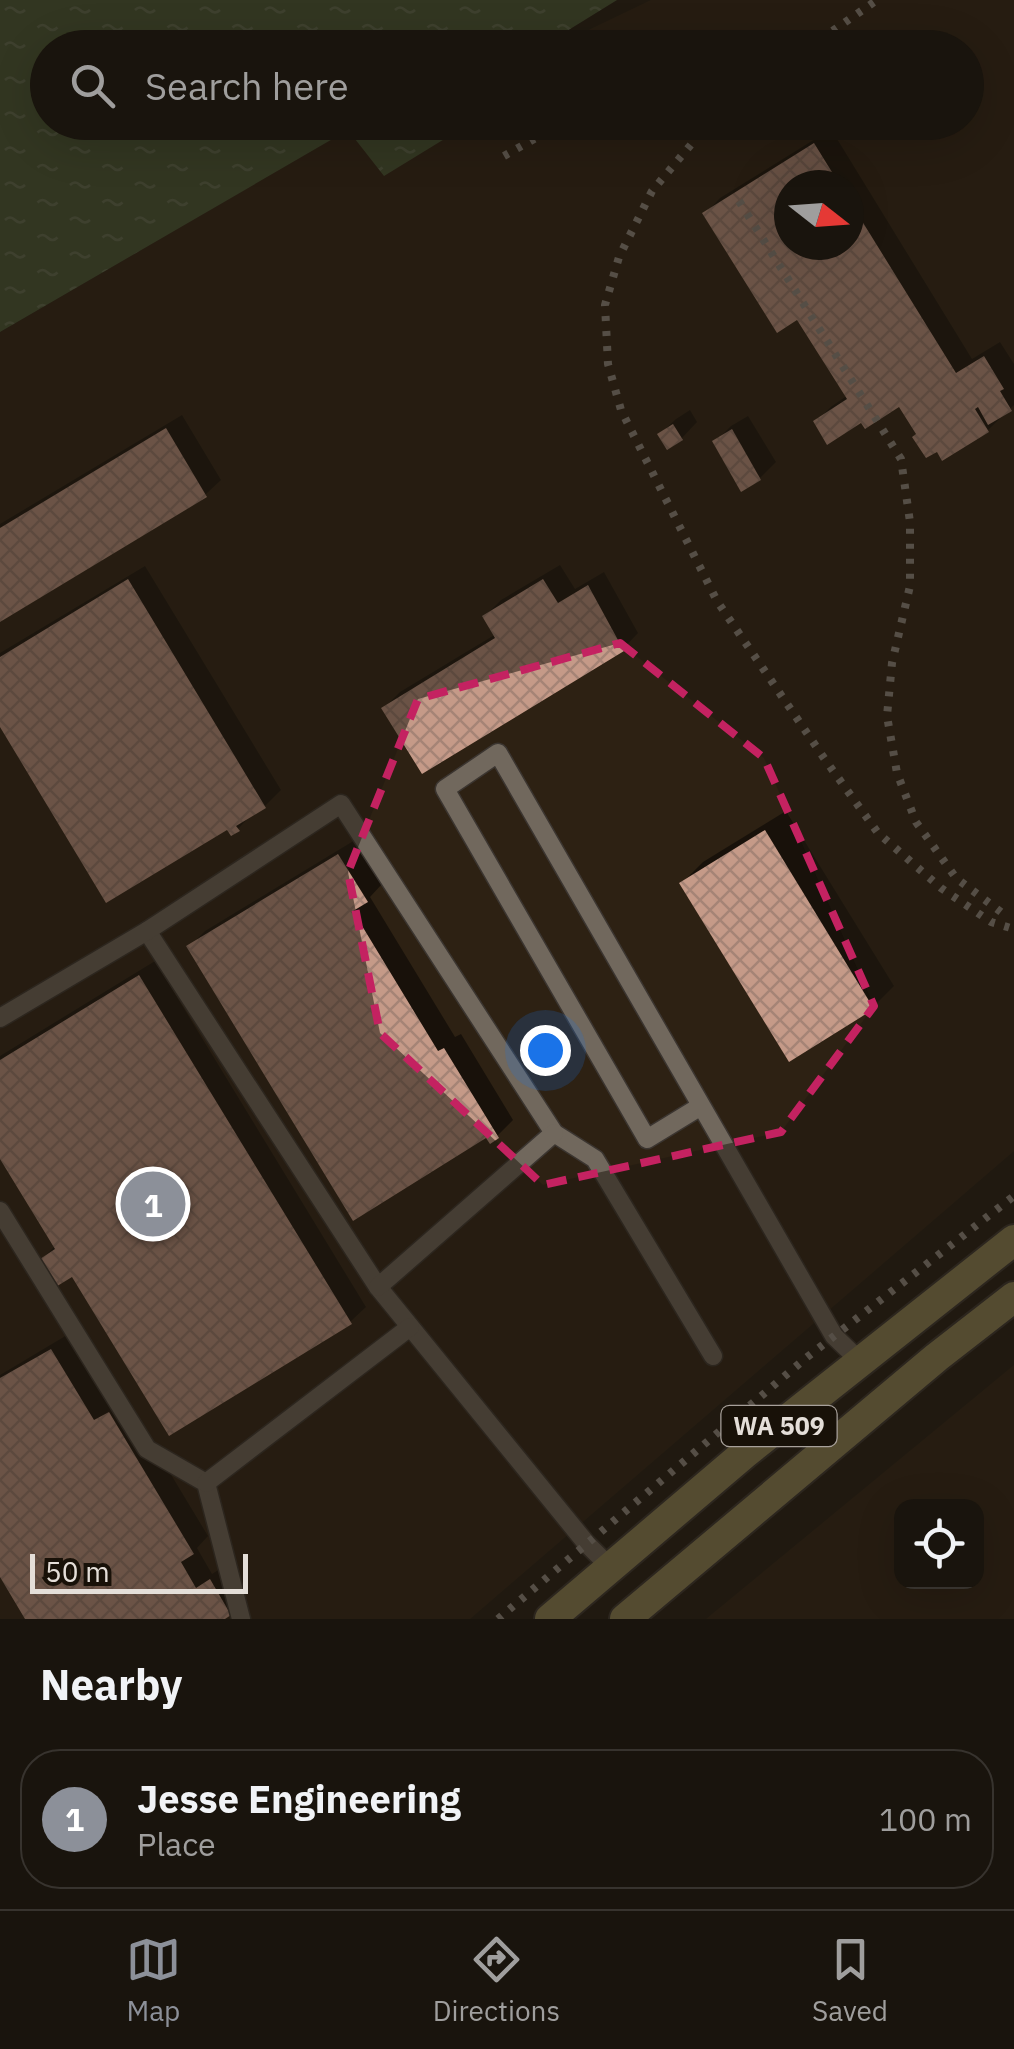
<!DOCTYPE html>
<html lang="en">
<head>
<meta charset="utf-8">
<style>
	body { margin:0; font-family:"IBM Plex Sans",sans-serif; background:#26211b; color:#f1f3f6 }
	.controls { position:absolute; right:30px; bottom:30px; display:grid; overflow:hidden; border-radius:20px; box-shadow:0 10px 40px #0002 }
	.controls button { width:90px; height:90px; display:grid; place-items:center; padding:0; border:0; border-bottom:2px solid #37332e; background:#19140d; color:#f1f3f6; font:50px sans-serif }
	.compass { position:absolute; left:774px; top:170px; width:90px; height:90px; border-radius:50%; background:#19140d; box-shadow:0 10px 40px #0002; rotate:107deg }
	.scale { position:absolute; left:30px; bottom:25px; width:218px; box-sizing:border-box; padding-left:10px; border:5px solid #e4ded8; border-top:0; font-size:28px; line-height:35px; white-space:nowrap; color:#e4ded8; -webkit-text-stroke:8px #181108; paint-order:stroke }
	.you { position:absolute; left:545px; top:1050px; width:35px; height:35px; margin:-25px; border:8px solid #fff; border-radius:50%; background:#1a73e8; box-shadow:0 0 0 15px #1a73e833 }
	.badge { display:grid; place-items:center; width:65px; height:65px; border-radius:50%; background:#8c9099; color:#fff; font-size:32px; font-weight:700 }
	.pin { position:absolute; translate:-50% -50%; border:5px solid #fff; box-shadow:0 2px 10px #0006 }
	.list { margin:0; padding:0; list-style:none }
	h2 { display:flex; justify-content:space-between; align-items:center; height:130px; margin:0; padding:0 40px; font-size:42px }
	h2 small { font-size:32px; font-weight:400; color:#9f9e9d }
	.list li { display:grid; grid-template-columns:65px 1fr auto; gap:30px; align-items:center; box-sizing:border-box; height:140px; margin:0 20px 20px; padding:0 20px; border:2px solid #37332e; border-radius:40px }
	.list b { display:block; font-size:38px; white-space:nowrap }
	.list p { margin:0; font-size:32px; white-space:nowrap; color:#9f9e9d }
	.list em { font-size:32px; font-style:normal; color:#9f9e9d }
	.icon { flex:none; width:55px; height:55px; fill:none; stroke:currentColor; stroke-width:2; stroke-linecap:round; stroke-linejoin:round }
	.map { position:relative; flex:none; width:1014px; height:1619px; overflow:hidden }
	.search { position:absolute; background:#19140d; box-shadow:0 10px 40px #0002; left:30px; right:30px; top:30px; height:110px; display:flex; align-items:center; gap:25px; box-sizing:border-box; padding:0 35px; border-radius:55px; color:#9f9e9d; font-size:38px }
	.sheet { height:290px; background:#19140d }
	nav { display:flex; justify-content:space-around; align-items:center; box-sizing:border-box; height:140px; border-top:2px solid #37332e; background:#19140d; font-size:28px; color:#9f9e9d }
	nav a { display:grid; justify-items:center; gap:5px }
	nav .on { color:#8c9099 }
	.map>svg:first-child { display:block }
	.built { fill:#2d2113; fill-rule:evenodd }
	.water { fill:url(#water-ripples) }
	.shadow { fill:#0007; fill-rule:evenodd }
	.building { fill:url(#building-cross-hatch) }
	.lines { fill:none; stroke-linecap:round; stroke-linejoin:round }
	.lane-casing { stroke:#3b3530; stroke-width:21 }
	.primary-casing { stroke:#3b3530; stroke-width:34 }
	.lane { stroke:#71685d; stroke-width:18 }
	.primary { stroke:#938858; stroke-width:30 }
	.rail { stroke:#958f87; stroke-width:8; stroke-dasharray:5 10; stroke-linecap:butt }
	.marked { fill:none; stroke:#c42261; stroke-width:8; stroke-dasharray:20 12; stroke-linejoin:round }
	.labels { text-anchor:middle; stroke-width:10; stroke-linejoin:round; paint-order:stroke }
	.shield { fill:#181108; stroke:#a7a09a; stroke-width:2.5 }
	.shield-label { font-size:25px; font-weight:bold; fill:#e4ded8 }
</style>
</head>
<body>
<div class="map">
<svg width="1014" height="1619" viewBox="0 0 1014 1619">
	<defs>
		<pattern id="water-ripples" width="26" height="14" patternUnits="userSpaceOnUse" patternTransform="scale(2.5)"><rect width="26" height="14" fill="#485937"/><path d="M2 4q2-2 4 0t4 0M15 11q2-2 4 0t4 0" fill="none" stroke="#627053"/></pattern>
		<pattern id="building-cross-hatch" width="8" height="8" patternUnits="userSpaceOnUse" patternTransform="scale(2.5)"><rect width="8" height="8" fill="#c59a88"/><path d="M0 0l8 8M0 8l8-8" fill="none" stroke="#a58476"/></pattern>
	</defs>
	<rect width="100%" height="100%" fill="#211a11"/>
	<g class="built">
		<path d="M 651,0 L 1014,0 L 1014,1151 L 470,1619 L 0,1619 L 0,332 L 349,129 L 384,175 L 463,127 L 467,123 L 966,122 L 966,48 L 553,47 ZM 789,185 L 849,185 L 849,245 L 789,245 Z"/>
		<path d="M 1014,1365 L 1014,1619 L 706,1619 ZM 976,1506 L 976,1582 L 902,1582 L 902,1506 Z"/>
	</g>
	<polygon class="water" points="0,0 617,0 541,47 48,48 48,122 467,123 464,127 384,176 348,130 0,332"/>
	<g class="shadow">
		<path d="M 831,129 L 972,359 L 1000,342 L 1014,364 L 1014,405 L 988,430 L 919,434 L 900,403 L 862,420 L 816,421 L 832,406 L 848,395 L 798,317 L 705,214 L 720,198 ZM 789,185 L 849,185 L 849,245 L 789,245 Z"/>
		<polygon points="690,410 697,422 682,438 660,434 676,419"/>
		<polygon points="182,415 221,480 205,495 0,619 0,524"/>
		<polygon points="748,416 776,462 760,478 715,442 731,426"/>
		<polygon points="560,565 575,589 604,572 638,633 623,649 422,771 384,708 400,692 496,634 485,616 501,600"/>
		<polygon points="145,566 281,790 265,806 253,813 238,829 228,827 0,722 0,653"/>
		<polygon points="786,811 894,986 873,1007 790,1058 682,883 703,862"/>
		<polygon points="355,840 382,884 370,897 455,1037 461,1034 513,1120 497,1136 190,946 205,931"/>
		<polygon points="155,961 366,1307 350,1322 73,1273 40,1261 56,1245 0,1154 0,1056"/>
		<polygon points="67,1335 125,1398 208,1536 197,1548 212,1574 226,1565 245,1598 230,1613 220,1619 28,1619 0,1572 0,1375"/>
	</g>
	<g class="building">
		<polygon points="814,143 840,185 789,185 789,245 849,245 849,200 956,373 984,356 1004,389 1000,391 1012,411 988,425 978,407 975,409 989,432 942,461 937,452 926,458 912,437 916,434 899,407 865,429 861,423 827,445 813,421 847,399 797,320 777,333 702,213"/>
		<polygon points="673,424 683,440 667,450 657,434"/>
		<polygon points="166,428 207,497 0,622 0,528"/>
		<polygon points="732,429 761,480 741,492 712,441"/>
		<polygon points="128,579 266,808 236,826 240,831 231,836 227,830 106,903 0,727 0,657"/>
		<polygon points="543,579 558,603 588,585 624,651 422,774 381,708 495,638 482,616"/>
		<polygon points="765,830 874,1009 789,1062 679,883"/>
		<polygon points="338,854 368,902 353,911 438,1051 444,1048 499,1138 490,1144 486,1138 353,1221 186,946"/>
		<polygon points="139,975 352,1324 169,1436 72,1277 54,1288 37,1261 55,1249 0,1159 0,1060"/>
		<polygon points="51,1349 94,1420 109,1412 194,1554 181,1562 196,1588 210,1579 231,1615 225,1619 25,1619 0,1577 0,1378"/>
	</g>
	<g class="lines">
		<defs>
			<g id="lane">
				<polyline points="147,931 378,1287 586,1543 611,1568"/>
				<polyline points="0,1018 147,931 341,804 554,1133 595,1159 713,1356"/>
				<polyline points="701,1106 647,1139 445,789 498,753 834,1336 860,1361"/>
				<polyline points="0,1211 147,1449 206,1483 241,1619"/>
				<polyline points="378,1287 554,1133"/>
				<polyline points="206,1483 410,1327"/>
			</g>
			<g id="primary">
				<polyline points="550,1619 744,1454 1014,1240"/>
				<polyline points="625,1619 937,1357 1014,1297"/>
			</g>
		</defs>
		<use href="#lane" class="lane-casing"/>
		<use href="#primary" class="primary-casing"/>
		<use href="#lane" class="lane"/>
		<use href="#primary" class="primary"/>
		<g class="rail">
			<polyline points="808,48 877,0"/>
			<polyline points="710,122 652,191 619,257 605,305 608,364 621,410 717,601 826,761 878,833 941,888 991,922 1014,929"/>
			<polyline points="504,156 564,122"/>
			<polyline points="739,201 901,459 910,522 910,586 892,663 887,716 897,773 916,822 956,878 1005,915"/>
			<polyline points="498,1619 806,1358 1014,1196"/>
		</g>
	</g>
	<path d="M0 0H1014V1619H0ZM 620,643 L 764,758 L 874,1006 L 781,1132 L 543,1185 L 380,1033 L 348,872 L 418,699 Z" fill="#211a11" fill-opacity=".55" fill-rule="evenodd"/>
	<path class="marked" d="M 620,643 L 764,758 L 874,1006 L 781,1132 L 543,1185 L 380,1033 L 348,872 L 418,699 Z"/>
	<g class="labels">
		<rect class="shield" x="721.5" y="1406" width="115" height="40" rx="8"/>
		<g class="shield-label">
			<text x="779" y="1435">WA 509</text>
		</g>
	</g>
</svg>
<div class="controls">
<button><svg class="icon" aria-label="locate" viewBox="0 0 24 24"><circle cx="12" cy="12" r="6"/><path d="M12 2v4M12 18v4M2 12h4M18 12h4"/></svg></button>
</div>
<svg class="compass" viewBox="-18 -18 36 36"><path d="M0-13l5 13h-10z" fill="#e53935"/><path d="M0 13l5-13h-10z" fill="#9f9e9d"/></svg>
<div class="scale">50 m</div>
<div class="you"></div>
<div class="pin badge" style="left:153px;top:1204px">1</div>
<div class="search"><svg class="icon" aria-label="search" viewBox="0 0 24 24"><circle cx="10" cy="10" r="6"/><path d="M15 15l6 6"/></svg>Search here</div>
</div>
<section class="sheet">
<h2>Nearby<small></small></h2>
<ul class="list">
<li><span class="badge">1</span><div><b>Jesse Engineering</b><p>Place</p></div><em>100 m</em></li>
</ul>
</section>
<nav>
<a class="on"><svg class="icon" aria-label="map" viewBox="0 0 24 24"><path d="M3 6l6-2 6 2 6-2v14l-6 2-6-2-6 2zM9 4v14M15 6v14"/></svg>Map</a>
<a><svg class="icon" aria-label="directions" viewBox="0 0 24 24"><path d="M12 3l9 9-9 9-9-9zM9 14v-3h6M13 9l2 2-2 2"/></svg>Directions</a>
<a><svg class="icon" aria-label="saved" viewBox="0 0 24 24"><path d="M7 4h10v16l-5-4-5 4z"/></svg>Saved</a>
</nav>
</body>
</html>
